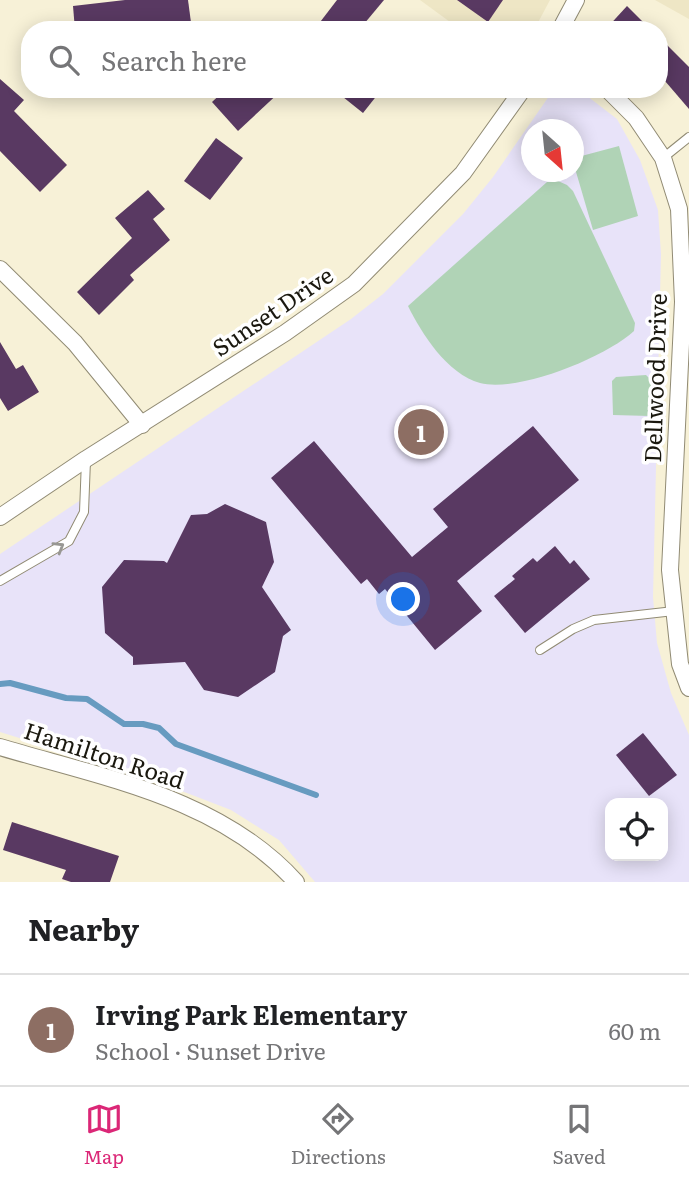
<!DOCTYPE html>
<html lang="en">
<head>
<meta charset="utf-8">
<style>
	body { margin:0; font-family:Literata,serif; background:#f6f6f6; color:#202124 }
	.controls { position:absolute; right:21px; bottom:21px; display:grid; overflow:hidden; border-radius:14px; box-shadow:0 4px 18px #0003 }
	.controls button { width:63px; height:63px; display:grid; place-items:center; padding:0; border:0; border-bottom:2px solid #e0e0e0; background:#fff; color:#202124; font:35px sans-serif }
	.compass { position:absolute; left:521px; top:119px; width:63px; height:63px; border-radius:50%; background:#fff; box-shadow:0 4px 18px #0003; rotate:153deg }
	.you { position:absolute; left:404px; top:600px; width:24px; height:24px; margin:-18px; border:5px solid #fff; border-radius:50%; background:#1a73e8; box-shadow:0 0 0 10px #1a73e833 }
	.badge { display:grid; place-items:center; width:46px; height:46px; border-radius:50%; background:#db2777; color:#fff; font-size:23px; font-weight:700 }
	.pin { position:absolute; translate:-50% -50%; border:4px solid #fff; box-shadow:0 2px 7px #0006 }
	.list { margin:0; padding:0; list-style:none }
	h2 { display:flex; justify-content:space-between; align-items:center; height:91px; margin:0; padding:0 28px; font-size:30px }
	h2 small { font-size:23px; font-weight:400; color:#757577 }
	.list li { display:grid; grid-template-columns:46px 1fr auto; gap:21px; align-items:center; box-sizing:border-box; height:112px; padding:0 28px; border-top:2px solid #e0e0e0 }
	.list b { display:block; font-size:26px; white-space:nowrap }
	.list p { margin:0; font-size:23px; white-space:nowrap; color:#757577 }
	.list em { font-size:23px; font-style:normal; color:#757577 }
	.icon { flex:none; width:38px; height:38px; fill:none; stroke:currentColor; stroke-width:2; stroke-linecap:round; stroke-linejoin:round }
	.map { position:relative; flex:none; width:689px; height:882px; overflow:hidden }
	.search { position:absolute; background:#fff; box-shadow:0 4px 18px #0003; left:21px; right:21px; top:21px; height:77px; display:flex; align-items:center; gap:18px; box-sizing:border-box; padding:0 24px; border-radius:28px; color:#757577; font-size:26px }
	.sheet { height:203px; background:#fff }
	nav { display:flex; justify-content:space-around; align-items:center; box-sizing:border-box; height:98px; border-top:2px solid #e0e0e0; background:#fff; font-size:19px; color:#757577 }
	nav a { display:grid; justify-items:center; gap:4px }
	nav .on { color:#db2777 }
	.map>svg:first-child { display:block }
	.built { fill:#eee6c5 }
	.education { fill:#e8e3f9; fill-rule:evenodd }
	.green { fill:#b0d3b6 }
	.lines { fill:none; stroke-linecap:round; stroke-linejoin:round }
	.stream { stroke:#679bc0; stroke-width:6 }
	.building { fill:#593962 }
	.service-casing { stroke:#918b74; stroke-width:10 }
	.minor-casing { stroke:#918b74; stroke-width:18 }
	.service { stroke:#fff; stroke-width:8 }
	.minor { stroke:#fff; stroke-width:16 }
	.oneway { stroke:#989793 }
	.labels { text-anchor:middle; stroke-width:7; stroke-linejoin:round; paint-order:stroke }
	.street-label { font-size:23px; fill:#1a180f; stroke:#fff }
</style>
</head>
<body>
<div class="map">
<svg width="689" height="882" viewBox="0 0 689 882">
	<rect width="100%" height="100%" fill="#f7f1d7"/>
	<g class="built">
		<polygon points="420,0 550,0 534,30 461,30"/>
		<polygon points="655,0 689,0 689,19"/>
	</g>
	<path class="education" d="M 554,89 L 578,89 L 617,119 L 640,160 L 658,210 L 661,254 L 653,597 L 657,643 L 671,693 L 689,735 L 689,882 L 315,882 L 279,840 L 231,810 L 148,778 L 0,732 L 0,554 L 351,319 L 383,294 L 463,214 L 493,177 ZM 532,130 L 574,130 L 574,172 L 532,172 ZM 610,803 L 663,803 L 663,856 L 610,856 Z"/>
	<g class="green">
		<polygon points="619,146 638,216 593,230 574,165 574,158"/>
		<path d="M 558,181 L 567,185 L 573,191 L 635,323 L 634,331 C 606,357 518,393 480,383 C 447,374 422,334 408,306 L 547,182 Z"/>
		<polygon points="646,375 652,381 652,413 650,416 613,415 612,381 616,377"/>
	</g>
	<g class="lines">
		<polyline class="stream" points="0,684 10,683 66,698 87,699 124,724 143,724 159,728 176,744 316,795"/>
	</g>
	<g class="building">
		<polygon points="125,0 188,0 192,30 75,30 73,6"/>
		<polygon points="337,0 384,0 359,30 314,30"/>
		<polygon points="457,0 503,0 488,22"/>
		<polygon points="627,6 651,30 605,30"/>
		<polygon points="659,37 689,67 689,109 659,74"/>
		<polygon points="0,79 24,100 14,111 67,165 40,192 0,151"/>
		<polygon points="226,89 283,89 238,131 212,102"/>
		<polygon points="333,89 382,89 363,113"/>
		<polygon points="216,138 243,158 210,200 184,181"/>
		<polygon points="148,190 165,209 153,219 170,240 130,275 134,280 99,315 77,292 132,238 115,218"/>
		<polygon points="0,342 16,369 23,365 39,392 8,411 0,398"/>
		<polygon points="533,426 579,480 457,581 482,611 435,650 385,589 379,594 367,579 361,584 271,478 314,441 412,557 448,527 433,509"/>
		<polygon points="225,504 266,522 274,562 262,587 291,630 283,636 275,672 238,697 204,690 185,662 133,665 133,657 105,633 102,587 124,560 164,561 167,563 191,515 207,514"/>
		<polygon points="555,546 570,564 574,560 590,579 525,633 494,596 515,579 512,576 533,558 537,562"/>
		<polygon points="643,733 677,775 649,796 616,755"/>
		<polygon points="12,822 119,856 110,882 71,882 62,879 66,870 3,850"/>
	</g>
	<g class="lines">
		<defs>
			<g id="service">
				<polyline points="663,158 689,137"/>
				<polyline points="0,581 69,541 84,512 86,460"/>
				<polyline points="540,650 573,629 594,620 674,611"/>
			</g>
			<g id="minor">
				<polyline points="560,30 576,0"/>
				<polyline points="607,89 636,118 663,158 679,209 683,302 670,570 680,664 689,688"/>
				<polyline points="0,269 75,343 142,425"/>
				<polyline points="0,517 86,459 285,333 354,284 463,173 523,89"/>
				<path d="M 0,747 C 104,778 220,798 296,882"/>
			</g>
		</defs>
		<use href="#service" class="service-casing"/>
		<use href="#minor" class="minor-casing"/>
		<use href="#service" class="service"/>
		<use href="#minor" class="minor"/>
	</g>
	<defs><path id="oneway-chevron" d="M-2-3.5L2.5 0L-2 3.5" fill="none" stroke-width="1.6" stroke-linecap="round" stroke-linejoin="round" transform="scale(1.75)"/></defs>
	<use class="oneway" href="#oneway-chevron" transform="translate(59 547) rotate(-31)"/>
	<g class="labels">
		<g class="street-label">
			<text transform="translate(273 312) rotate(-34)" y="8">Sunset Drive</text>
			<text transform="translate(656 378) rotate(-88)" y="8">Dellwood Drive</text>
			<text transform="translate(104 756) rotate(18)" y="8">Hamilton Road</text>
		</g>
	</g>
</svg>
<div class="controls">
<button><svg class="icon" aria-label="locate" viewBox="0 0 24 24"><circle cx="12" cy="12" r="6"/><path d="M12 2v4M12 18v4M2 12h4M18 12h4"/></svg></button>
</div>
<svg class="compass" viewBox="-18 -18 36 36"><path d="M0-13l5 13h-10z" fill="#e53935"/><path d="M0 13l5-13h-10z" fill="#757577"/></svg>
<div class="you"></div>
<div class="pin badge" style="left:421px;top:432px;background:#8d6e63">1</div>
<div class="search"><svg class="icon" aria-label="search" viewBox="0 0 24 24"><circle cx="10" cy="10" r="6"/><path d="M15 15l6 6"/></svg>Search here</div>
</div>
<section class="sheet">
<h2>Nearby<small></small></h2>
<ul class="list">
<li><span class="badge" style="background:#8d6e63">1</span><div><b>Irving Park Elementary</b><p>School · Sunset Drive</p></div><em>60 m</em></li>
</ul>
</section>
<nav>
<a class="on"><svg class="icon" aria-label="map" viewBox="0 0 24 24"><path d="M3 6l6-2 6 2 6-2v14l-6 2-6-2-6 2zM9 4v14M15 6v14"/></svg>Map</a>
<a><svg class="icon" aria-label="directions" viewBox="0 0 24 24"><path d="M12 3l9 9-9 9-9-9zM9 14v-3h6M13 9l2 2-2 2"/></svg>Directions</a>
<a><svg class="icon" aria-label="saved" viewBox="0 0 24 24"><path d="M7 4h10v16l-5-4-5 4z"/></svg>Saved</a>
</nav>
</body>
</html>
